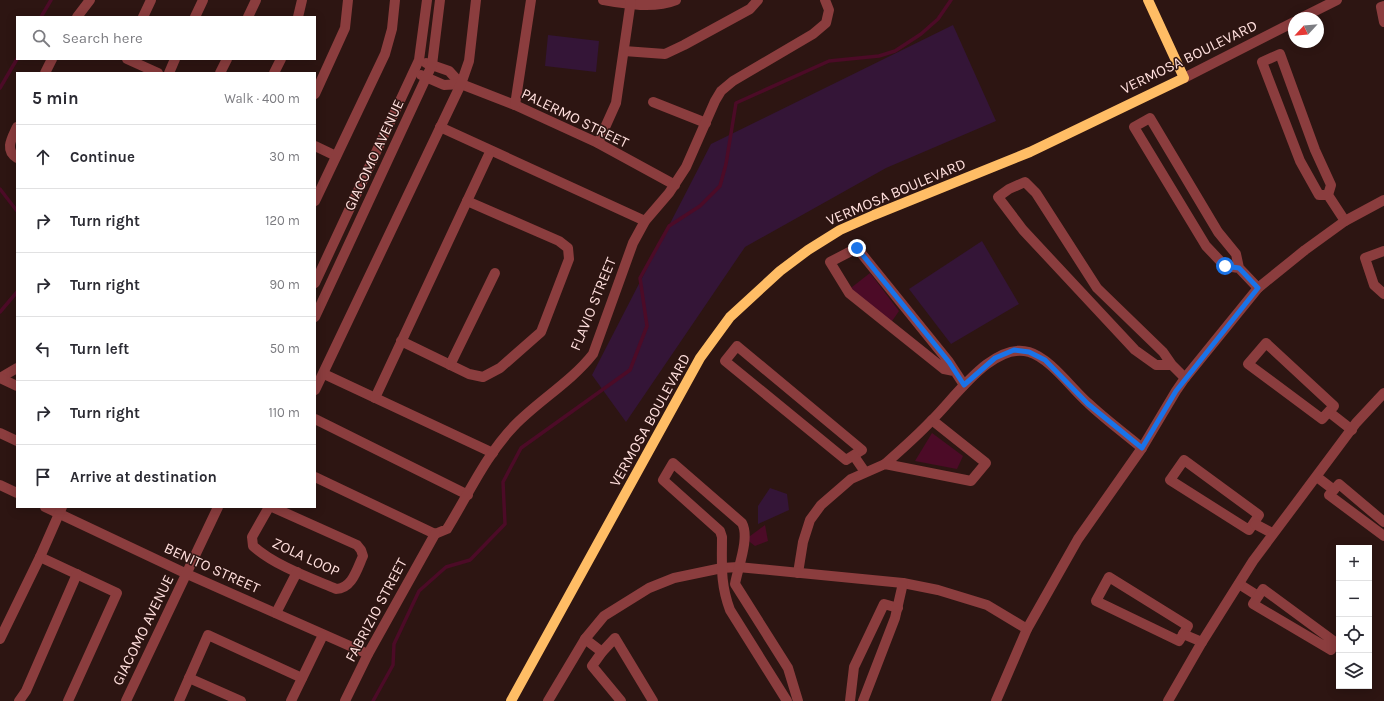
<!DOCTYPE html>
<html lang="en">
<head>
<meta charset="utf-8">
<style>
	body { margin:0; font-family:Karla,sans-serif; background:#f7f7f7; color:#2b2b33 }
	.controls { position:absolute; right:12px; bottom:12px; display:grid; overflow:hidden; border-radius:0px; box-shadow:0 2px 10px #0003 }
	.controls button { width:36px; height:36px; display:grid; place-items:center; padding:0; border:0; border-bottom:1px solid #e1e1e2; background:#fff; color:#2b2b33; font:20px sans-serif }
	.compass { position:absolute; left:1288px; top:12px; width:36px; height:36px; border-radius:50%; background:#fff; box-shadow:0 2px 10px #0003; rotate:244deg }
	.stop { position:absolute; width:12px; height:12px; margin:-9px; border:3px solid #1a73e8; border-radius:50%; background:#fff }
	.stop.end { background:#1a73e8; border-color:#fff; box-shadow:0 1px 4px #0008 }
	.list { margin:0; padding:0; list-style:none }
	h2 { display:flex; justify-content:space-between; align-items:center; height:52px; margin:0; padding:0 16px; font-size:17px }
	h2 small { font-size:13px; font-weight:400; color:#7c7c81 }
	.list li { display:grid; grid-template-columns:26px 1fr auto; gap:12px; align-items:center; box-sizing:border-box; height:64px; padding:0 16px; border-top:1px solid #e1e1e2 }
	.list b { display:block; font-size:15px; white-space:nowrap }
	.list em { font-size:13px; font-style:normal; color:#7c7c81 }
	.icon { flex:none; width:22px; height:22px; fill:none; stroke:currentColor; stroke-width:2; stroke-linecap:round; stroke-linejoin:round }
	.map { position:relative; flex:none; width:1384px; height:701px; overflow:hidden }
	.search { position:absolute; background:#fff; box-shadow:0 2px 10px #0003; left:16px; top:16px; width:300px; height:44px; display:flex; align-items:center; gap:10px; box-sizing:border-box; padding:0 14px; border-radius:0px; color:#7c7c81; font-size:15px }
	.panel { position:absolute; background:#fff; box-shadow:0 2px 10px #0003; left:16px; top:72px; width:300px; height:436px; border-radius:0px }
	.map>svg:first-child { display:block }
	.green { fill:#341537 }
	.water { fill:#4c0b27 }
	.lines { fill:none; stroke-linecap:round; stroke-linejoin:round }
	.stream { stroke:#4c0b27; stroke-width:3.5 }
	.minor { stroke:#8b3d3e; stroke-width:10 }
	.major { stroke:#ffbd65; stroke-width:10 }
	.route { stroke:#1a73e8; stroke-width:5 }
	.labels { text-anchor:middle; stroke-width:3; stroke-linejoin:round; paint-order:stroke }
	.street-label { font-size:15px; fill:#ffdfdd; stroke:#2d1512 }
</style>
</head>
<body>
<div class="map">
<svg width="1384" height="701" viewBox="0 0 1384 701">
	<rect width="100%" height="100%" fill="#2d1512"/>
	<g class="green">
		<polygon points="953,25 996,121 886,168 745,247 626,422 592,375 711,144"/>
		<polygon points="548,35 599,41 596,72 545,66"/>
		<polygon points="982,241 1019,304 951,344 909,289"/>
		<polygon points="770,488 787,494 789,510 758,524 758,506"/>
	</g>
	<g class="water">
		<polygon points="870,273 899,311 890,324 847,291"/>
		<polygon points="932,433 963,456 957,469 915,461"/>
		<polygon points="765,525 768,541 755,546 746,539"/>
	</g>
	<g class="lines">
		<g class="stream">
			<polyline points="41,17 51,0"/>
			<polyline points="0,88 17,59"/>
			<polyline points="0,189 17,211"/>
			<polyline points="0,312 17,292"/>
			<polyline points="373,701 393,665 394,644 419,591 446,567 470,560 505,524 503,482 521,448 630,370 647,326 640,278 669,226 700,206 720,186 726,164 736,103 829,61 879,56 895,51 921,34 938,19 951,0"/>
		</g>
		<g class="minor">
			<path d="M 603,0 C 626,4 654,9 676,0"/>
			<polyline points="1384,6 1381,7 1384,22"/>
			<polyline points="77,17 90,0"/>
			<polyline points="143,17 151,0"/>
			<polyline points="195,17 203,0"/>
			<polyline points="248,17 256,0"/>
			<polyline points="298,17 302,0"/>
			<polyline points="1301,18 1337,0"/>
			<polyline points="624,51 665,54 684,45 750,9 758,0"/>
			<polyline points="127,59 158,73"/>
			<polyline points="426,63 449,71 461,84"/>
			<polyline points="45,73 52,59"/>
			<polyline points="169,73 175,59"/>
			<polyline points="220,73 227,59"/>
			<polyline points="274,73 281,59"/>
			<polyline points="421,75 444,85 461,84 515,105 598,143 675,185"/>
			<polyline points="1184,78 1294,22"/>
			<polyline points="315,94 345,28 348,0"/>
			<polyline points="653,102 706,123"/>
			<polyline points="515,105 531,0"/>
			<path d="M 17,127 C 12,138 4,150 17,158"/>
			<polyline points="440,127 645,221"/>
			<polyline points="598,143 616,103 631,0"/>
			<polyline points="315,146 336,156"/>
			<polyline points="1328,195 1319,195 1300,161 1262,62 1280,54 1315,150 1331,185 1328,195 1345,221"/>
			<polyline points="315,201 385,54 392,29 395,0"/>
			<polyline points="1384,251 1365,258 1374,285 1384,294"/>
			<polyline points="1239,268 1225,266 1206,246 1134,127 1150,118 1218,232 1236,254 1239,268 1258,288"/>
			<polyline points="315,283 419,60 427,0"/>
			<polyline points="315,317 432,65 440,0"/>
			<polyline points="401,341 469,374 483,377 500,368 541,332 569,259 568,248 559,241 467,201"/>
			<polygon points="1266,343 1334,406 1322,419 1248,364"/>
			<polygon points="737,346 862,450 846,460 725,361"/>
			<polyline points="450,365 495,273"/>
			<polyline points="1172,365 1156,365 1135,350 1023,230 998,197 1009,189 1025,182 1036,193 1097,288 1163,352 1172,365 1185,378"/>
			<polyline points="954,371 944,369 849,293 830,262 857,248 949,362 964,385"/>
			<polyline points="324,374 493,453"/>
			<polyline points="0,378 17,368"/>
			<polyline points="0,378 17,386"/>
			<polyline points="315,390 461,84 469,61 476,0"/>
			<polyline points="375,398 490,152"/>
			<polyline points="1329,412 1352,430"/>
			<polyline points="315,419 468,495"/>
			<polyline points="0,433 17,441"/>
			<polyline points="854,456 865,472"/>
			<polygon points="1184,460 1259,515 1249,530 1170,480"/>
			<path d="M 885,464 C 901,450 917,436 932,420 C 954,399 993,341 1029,352 C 1050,358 1072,389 1088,403 C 1105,419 1124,433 1142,448"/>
			<path d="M 315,477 L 435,534 L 447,529 C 468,495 486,455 514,426 C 538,401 571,382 593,354 L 633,243 L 645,221 L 669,193 L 686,167 L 715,101 L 721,91 L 733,81 L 813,34 L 826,23 L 829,10 L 825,0"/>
			<polyline points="1317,477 1334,490"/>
			<polyline points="0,485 17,493"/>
			<polyline points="45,507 187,574 368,654"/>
			<path d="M 269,507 L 252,537 L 253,546 C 274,565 310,578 336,589 C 352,589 357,569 363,556 L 361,550 L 357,545 L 272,507"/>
			<polyline points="1384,522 1339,484 1329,495 1384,536"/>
			<polyline points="1255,524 1272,533"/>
			<polyline points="40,557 117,593 68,701"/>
			<polyline points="798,573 803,542 810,520 821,505 851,479 885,464 971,481 986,463 932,420"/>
			<polygon points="1109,577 1188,626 1179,641 1096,601"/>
			<polyline points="1239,584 1258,596"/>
			<polygon points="1263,589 1335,642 1331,650 1253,604"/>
			<polyline points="276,613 297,572"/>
			<polyline points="1183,634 1202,642"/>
			<polyline points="0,639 40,557 62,507"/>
			<polyline points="585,639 602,652"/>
			<polyline points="189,678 241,701"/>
			<polyline points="19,701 26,691 77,574"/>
			<polyline points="126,701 218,507"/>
			<polyline points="179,701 208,635 302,678"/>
			<polyline points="291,701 323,635"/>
			<polyline points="345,701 368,654 435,534"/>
			<polyline points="548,701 585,639 604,616 649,588 674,578 722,568 738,567 903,583 938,590 987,605 1027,629"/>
			<polyline points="621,701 592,666 602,652 615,638 653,701"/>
			<path d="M 787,701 L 730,610 C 720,583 722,565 722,537 L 720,531 L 663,480 L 673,463 L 742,523 C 750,538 738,567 735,584 L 788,668 L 798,701"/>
			<polyline points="850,701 854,667 884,604 898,608"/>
			<polyline points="863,701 895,618 903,583"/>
			<polyline points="996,701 1027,629 1078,539 1142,448 1176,391 1185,378 1258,288 1305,250 1345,221 1384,200"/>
			<polyline points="1168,701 1202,642 1253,561 1356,423 1384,393"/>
		</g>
		<polyline class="major" points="511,701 700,358 730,317 780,271 808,250 840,230 874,215 1030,152 1184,78 1148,0"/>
	</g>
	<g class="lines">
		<polyline class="route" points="857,248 949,362 964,385 995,358 1014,350 1029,352 1045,360 1088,404 1142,448 1176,391 1258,288 1239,268 1225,266"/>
	</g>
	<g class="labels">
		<g class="street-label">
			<text transform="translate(1189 57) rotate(-26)" y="5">VERMOSA BOULEVARD</text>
			<text transform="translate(575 118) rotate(26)" y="5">PALERMO STREET</text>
			<text transform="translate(374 155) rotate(-65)" y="5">GIACOMO AVENUE</text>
			<text transform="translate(896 192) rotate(-23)" y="5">VERMOSA BOULEVARD</text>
			<text transform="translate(593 304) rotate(-68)" y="5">FLAVIO STREET</text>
			<text transform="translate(650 420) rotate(-61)" y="5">VERMOSA BOULEVARD</text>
			<text transform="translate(306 557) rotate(25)" y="5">ZOLA LOOP</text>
			<text transform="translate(212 568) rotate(24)" y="5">BENITO STREET</text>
			<text transform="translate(376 610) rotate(-62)" y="5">FABRIZIO STREET</text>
			<text transform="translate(143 630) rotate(-64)" y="5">GIACOMO AVENUE</text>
		</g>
	</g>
</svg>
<div class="controls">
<button>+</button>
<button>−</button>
<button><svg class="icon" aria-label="locate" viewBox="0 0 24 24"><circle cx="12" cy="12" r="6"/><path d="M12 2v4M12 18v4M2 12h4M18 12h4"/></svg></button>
<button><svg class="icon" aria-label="layers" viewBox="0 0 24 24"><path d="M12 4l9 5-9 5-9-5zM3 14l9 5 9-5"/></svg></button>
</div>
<svg class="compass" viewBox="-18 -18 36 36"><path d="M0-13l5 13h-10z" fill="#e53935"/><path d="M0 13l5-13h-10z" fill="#7c7c81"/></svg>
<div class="stop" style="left:1225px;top:266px"></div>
<div class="stop end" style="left:857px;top:248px"></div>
<div class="search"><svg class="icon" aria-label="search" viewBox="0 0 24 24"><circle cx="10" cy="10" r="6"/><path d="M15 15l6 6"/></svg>Search here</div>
<section class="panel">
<h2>5 min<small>Walk · 400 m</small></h2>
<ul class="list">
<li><svg class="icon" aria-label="ahead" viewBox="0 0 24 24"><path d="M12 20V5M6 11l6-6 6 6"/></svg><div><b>Continue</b></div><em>30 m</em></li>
<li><svg class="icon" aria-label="right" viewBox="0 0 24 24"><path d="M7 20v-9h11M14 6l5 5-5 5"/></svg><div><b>Turn right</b></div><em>120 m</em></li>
<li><svg class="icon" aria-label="right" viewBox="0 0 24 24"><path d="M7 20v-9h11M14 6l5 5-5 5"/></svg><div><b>Turn right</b></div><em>90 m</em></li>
<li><svg class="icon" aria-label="left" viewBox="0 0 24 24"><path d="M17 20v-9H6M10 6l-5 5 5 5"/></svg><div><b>Turn left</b></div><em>50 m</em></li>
<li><svg class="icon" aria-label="right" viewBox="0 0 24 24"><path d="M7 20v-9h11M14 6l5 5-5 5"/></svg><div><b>Turn right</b></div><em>110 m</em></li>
<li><svg class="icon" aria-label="arrive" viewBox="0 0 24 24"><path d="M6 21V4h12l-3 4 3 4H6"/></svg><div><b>Arrive at destination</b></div></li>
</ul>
</section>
</div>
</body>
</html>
